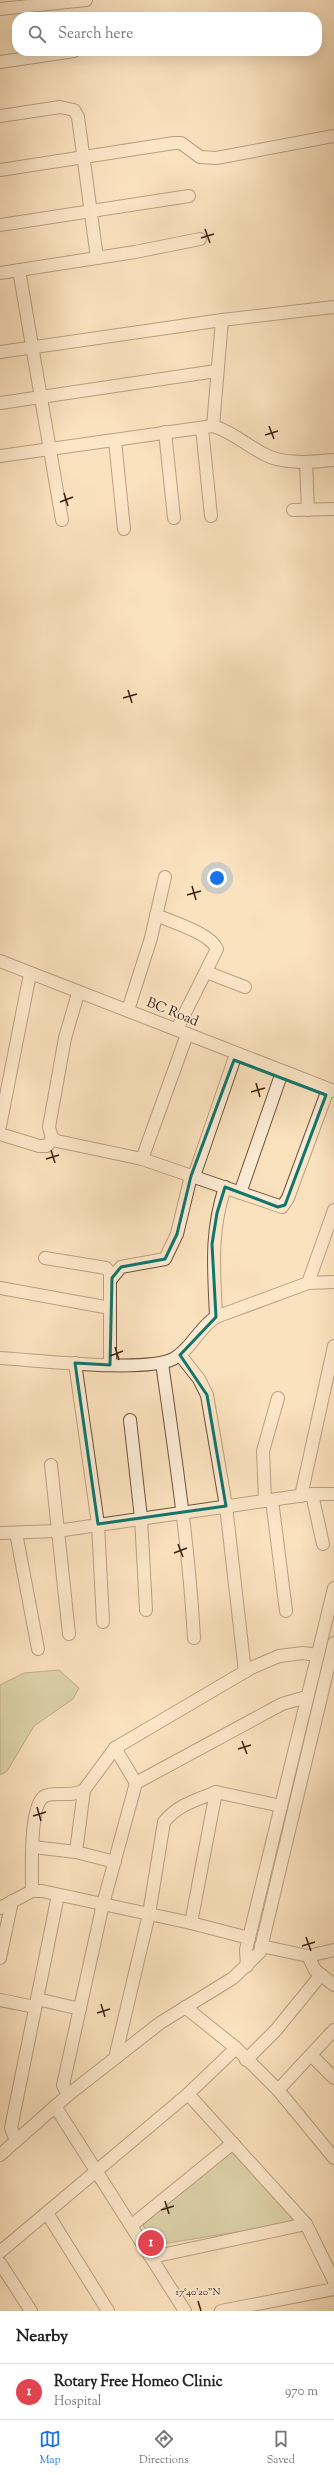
<!DOCTYPE html>
<html lang="en">
<head>
<meta charset="utf-8">
<style>
	body { margin:0; font-family:"Sorts Mill Goudy",serif; background:#f2f2f2; color:#222 }
	.you { position:absolute; left:217px; top:878px; width:14px; height:14px; margin:-10px; border:3px solid #fff; border-radius:50%; background:#1a73e8; box-shadow:0 0 0 6px #1a73e833 }
	.badge { display:grid; place-items:center; width:26px; height:26px; border-radius:50%; background:#1a73e8; color:#fff; font-size:13px; font-weight:700 }
	.pin { position:absolute; translate:-50% -50%; border:2px solid #fff; box-shadow:0 1px 4px #0006 }
	.list { margin:0; padding:0; list-style:none }
	h2 { display:flex; justify-content:space-between; align-items:center; height:52px; margin:0; padding:0 16px; font-size:17px }
	h2 small { font-size:13px; font-weight:400; color:#767676 }
	.list li { display:grid; grid-template-columns:26px 1fr auto; gap:12px; align-items:center; box-sizing:border-box; height:56px; padding:0 16px; border-top:1px solid #e0e0e0 }
	.list b { display:block; font-size:15px; white-space:nowrap }
	.list p { margin:0; font-size:13px; white-space:nowrap; color:#767676 }
	.list em { font-size:13px; font-style:normal; color:#767676 }
	.icon { flex:none; width:22px; height:22px; fill:none; stroke:currentColor; stroke-width:2; stroke-linecap:round; stroke-linejoin:round }
	.map { position:relative; flex:none; width:334px; height:2311px; overflow:hidden }
	.search { position:absolute; background:#fff; box-shadow:0 4px 16px #0002; left:12px; right:12px; top:12px; height:44px; display:flex; align-items:center; gap:10px; box-sizing:border-box; padding:0 14px; border-radius:16px; color:#767676; font-size:15px }
	.sheet { height:108px; background:#fff }
	nav { display:flex; justify-content:space-around; align-items:center; box-sizing:border-box; height:56px; border-top:1px solid #e0e0e0; background:#fff; font-size:11px; color:#767676 }
	nav a { display:grid; justify-items:center; gap:2px }
	nav .on { color:#1a73e8 }
	.map>svg:first-child { display:block }
	.green { fill:#bac495; stroke:#7b7253 }
	.lines { fill:none; stroke-linecap:round; stroke-linejoin:round }
	.minor-casing { stroke:#6c513c; stroke-width:14 }
	.minor { stroke:#fcecd5; stroke-width:12 }
	.marked { fill:none; stroke:#0f766e; stroke-width:3; stroke-linejoin:round }
	.ticks { fill:none; stroke:#3c2111; stroke-width:1.5 }
	.labels { text-anchor:middle; stroke-width:3; stroke-linejoin:round; paint-order:stroke }
	.street-label { font-size:14px; fill:#3c2111; stroke:#fcecd5 }
	.ticks-label { font-size:10px; text-anchor:middle; fill:#3c2111; stroke:#fcecd5; stroke-width:3; stroke-linejoin:round; paint-order:stroke }
</style>
</head>
<body>
<div class="map">
<svg width="334" height="2311" viewBox="0 0 334 2311">
	<rect width="100%" height="100%" fill="#fbe2be"/>
	<filter id="stains"><feTurbulence type="fractalNoise" baseFrequency=".005" numOctaves="4"/><feColorMatrix values="0 0 0 0 .2 0 0 0 0 .09 0 0 0 0 .02 0 0 0 .5 -.17"/></filter>
	<radialGradient id="worn" r=".72"><stop offset=".6" stop-color="#630" stop-opacity="0"/><stop offset="1" stop-color="#630" stop-opacity=".3"/></radialGradient>
	<g class="green">
		<polygon points="59,1670 79,1688 73,1699 34,1726 7,1771 0,1775 0,1685 24,1673"/>
		<polygon points="233,2149 298,2222 156,2245 143,2225"/>
	</g>
	<g class="lines">
		<defs>
			<g id="minor">
				<polyline points="0,9 86,0"/>
				<polyline points="0,62 74,51"/>
				<polyline points="0,116 60,107 74,110 78,117 97,258"/>
				<polyline points="0,170 174,143 181,143 200,157 216,158 334,136"/>
				<polyline points="0,225 189,196"/>
				<polyline points="19,270 62,520"/>
				<polyline points="0,273 135,252 200,239"/>
				<polyline points="0,352 222,320 334,307"/>
				<polyline points="0,403 216,371"/>
				<polyline points="213,426 222,320"/>
				<polyline points="202,428 211,516"/>
				<polyline points="165,432 174,518"/>
				<polyline points="115,441 124,529"/>
				<path d="M 0,456 L 213,426 C 233,432 246,445 264,454 C 283,465 313,462 334,460"/>
				<polyline points="306,462 308,510"/>
				<polyline points="293,510 334,509"/>
				<path d="M 156,915 C 172,922 210,933 217,949 L 177,1029"/>
				<polyline points="0,961 334,1091"/>
				<polyline points="206,972 245,987"/>
				<polyline points="77,997 65,1038 49,1127 52,1138 57,1141 142,1159 282,1207 288,1198 326,1095"/>
				<polyline points="128,1010 151,938 165,877"/>
				<polyline points="0,1126 29,979"/>
				<polyline points="0,1134 39,1146 47,1146 52,1138"/>
				<polyline points="142,1159 185,1040"/>
				<polyline points="240,1193 280,1078"/>
				<polyline points="45,1258 106,1268 110,1273 110,1365"/>
				<polyline points="112,1278 121,1267 165,1259 177,1234 191,1176 194,1176 234,1060"/>
				<polyline points="308,1283 334,1210"/>
				<polyline points="0,1288 110,1308"/>
				<path d="M 216,1317 C 214,1268 210,1234 225,1187"/>
				<polyline points="180,1355 199,1379 207,1395 226,1506 245,1672"/>
				<path d="M 0,1358 C 36,1360 145,1373 173,1359 C 191,1350 199,1327 216,1317 L 308,1283 L 334,1282"/>
				<polyline points="75,1363 98,1524 103,1622"/>
				<path d="M 162,1363 C 175,1455 189,1546 194,1638"/>
				<polyline points="130,1420 141,1518 146,1610"/>
				<polyline points="51,1465 69,1634"/>
				<polyline points="312,1494 323,1544"/>
				<polyline points="301,1496 334,1346"/>
				<polyline points="272,1500 286,1611"/>
				<polyline points="265,1501 263,1451 278,1398"/>
				<polyline points="0,1533 57,1531 312,1494 334,1494"/>
				<polyline points="16,1533 38,1649"/>
				<polyline points="115,1748 136,1783"/>
				<polyline points="84,1790 76,1852 115,1862"/>
				<polyline points="33,1847 76,1852"/>
				<path d="M 32,1891 C 32,1874 29,1803 45,1796 C 57,1791 70,1798 84,1790 L 115,1748 L 251,1668 L 279,1656 L 303,1653 L 317,1655"/>
				<polyline points="0,1908 32,1891 42,1891 191,1923 249,1938"/>
				<polyline points="191,1923 216,1792 281,1806"/>
				<polyline points="261,1946 308,1956 334,1950"/>
				<polyline points="308,1956 315,1970 334,1985"/>
				<polyline points="0,1958 12,1901"/>
				<polyline points="247,1966 246,1950 334,1588"/>
				<polyline points="37,1999 80,2009"/>
				<polyline points="0,2000 35,2007"/>
				<polyline points="185,2007 236,2048 278,2090 334,2158"/>
				<polyline points="311,2055 334,2078"/>
				<path d="M 115,2058 L 149,1914 L 164,1822 C 177,1805 197,1800 216,1792"/>
				<polyline points="246,2060 276,2030 320,1976"/>
				<polyline points="278,2090 334,2030"/>
				<polyline points="188,2094 306,2224 334,2281"/>
				<polyline points="68,2095 63,2085 103,1904 136,1783 282,1704 306,1697"/>
				<polyline points="55,2106 185,2311"/>
				<polyline points="16,2141 11,2128 58,1895"/>
				<polyline points="0,2155 68,2095 160,2023 233,1978 260,1952 334,1643"/>
				<polyline points="47,2213 108,2311"/>
				<polyline points="132,2225 233,2143"/>
				<polyline points="0,2252 188,2094 236,2048"/>
				<polyline points="152,2257 306,2224"/>
				<polyline points="0,2263 31,2311"/>
				<polyline points="221,2311 334,2289"/>
			</g>
		</defs>
		<use href="#minor" class="minor-casing"/>
		<use href="#minor" class="minor"/>
	</g>
	<path d="M0 0H334V2311H0ZM 234,1060 L 326,1095 L 285,1205 L 278,1207 L 225,1187 L 217,1213 L 212,1244 L 216,1317 L 180,1355 L 207,1395 L 226,1506 L 98,1524 L 75,1363 L 110,1365 L 112,1278 L 121,1267 L 165,1259 L 177,1234 L 191,1176 Z" fill="#fbe2be" fill-opacity=".55" fill-rule="evenodd"/>
	<path class="marked" d="M 234,1060 L 326,1095 L 285,1205 L 278,1207 L 225,1187 L 217,1213 L 212,1244 L 216,1317 L 180,1355 L 207,1395 L 226,1506 L 98,1524 L 75,1363 L 110,1365 L 112,1278 L 121,1267 L 165,1259 L 177,1234 L 191,1176 Z"/>
	<path class="ticks" d="M 205,229 L 210,243M 201,238 L 214,234M 269,426 L 274,439M 265,435 L 278,431M 64,493 L 68,506M 60,502 L 73,497M 128,690 L 132,703M 123,698 L 137,694M 192,886 L 196,900M 187,895 L 201,891M 256,1083 L 260,1097M 251,1092 L 265,1088M 51,1150 L 55,1163M 46,1159 L 59,1155M 115,1347 L 119,1360M 110,1356 L 123,1351M 178,1544 L 183,1557M 174,1553 L 187,1548M 242,1741 L 247,1754M 238,1749 L 251,1745M 37,1807 L 41,1821M 33,1816 L 46,1812M 306,1937 L 311,1951M 302,1946 L 315,1942M 101,2004 L 105,2017M 97,2013 L 110,2009M 165,2201 L 169,2214M 161,2210 L 174,2206M 198,2301 L 201,2311"/>
	<g class="labels">
		<g class="street-label">
			<text transform="translate(173 1011) rotate(22)" y="5">BC Road</text>
		</g>
	</g>
	<g class="ticks-label">
		<text x="198" y="2295">17°40'20"N</text>
	</g>
	<rect width="100%" height="100%" filter="url(#stains)"/>
	<rect width="100%" height="100%" fill="url(#worn)"/>
</svg>
<div class="you"></div>
<div class="pin badge" style="left:151px;top:2243px;background:#e0444e">1</div>
<div class="search"><svg class="icon" aria-label="search" viewBox="0 0 24 24"><circle cx="10" cy="10" r="6"/><path d="M15 15l6 6"/></svg>Search here</div>
</div>
<section class="sheet">
<h2>Nearby<small></small></h2>
<ul class="list">
<li><span class="badge" style="background:#e0444e">1</span><div><b>Rotary Free Homeo Clinic</b><p>Hospital</p></div><em>970 m</em></li>
</ul>
</section>
<nav>
<a class="on"><svg class="icon" aria-label="map" viewBox="0 0 24 24"><path d="M3 6l6-2 6 2 6-2v14l-6 2-6-2-6 2zM9 4v14M15 6v14"/></svg>Map</a>
<a><svg class="icon" aria-label="directions" viewBox="0 0 24 24"><path d="M12 3l9 9-9 9-9-9zM9 14v-3h6M13 9l2 2-2 2"/></svg>Directions</a>
<a><svg class="icon" aria-label="saved" viewBox="0 0 24 24"><path d="M7 4h10v16l-5-4-5 4z"/></svg>Saved</a>
</nav>
</body>
</html>
